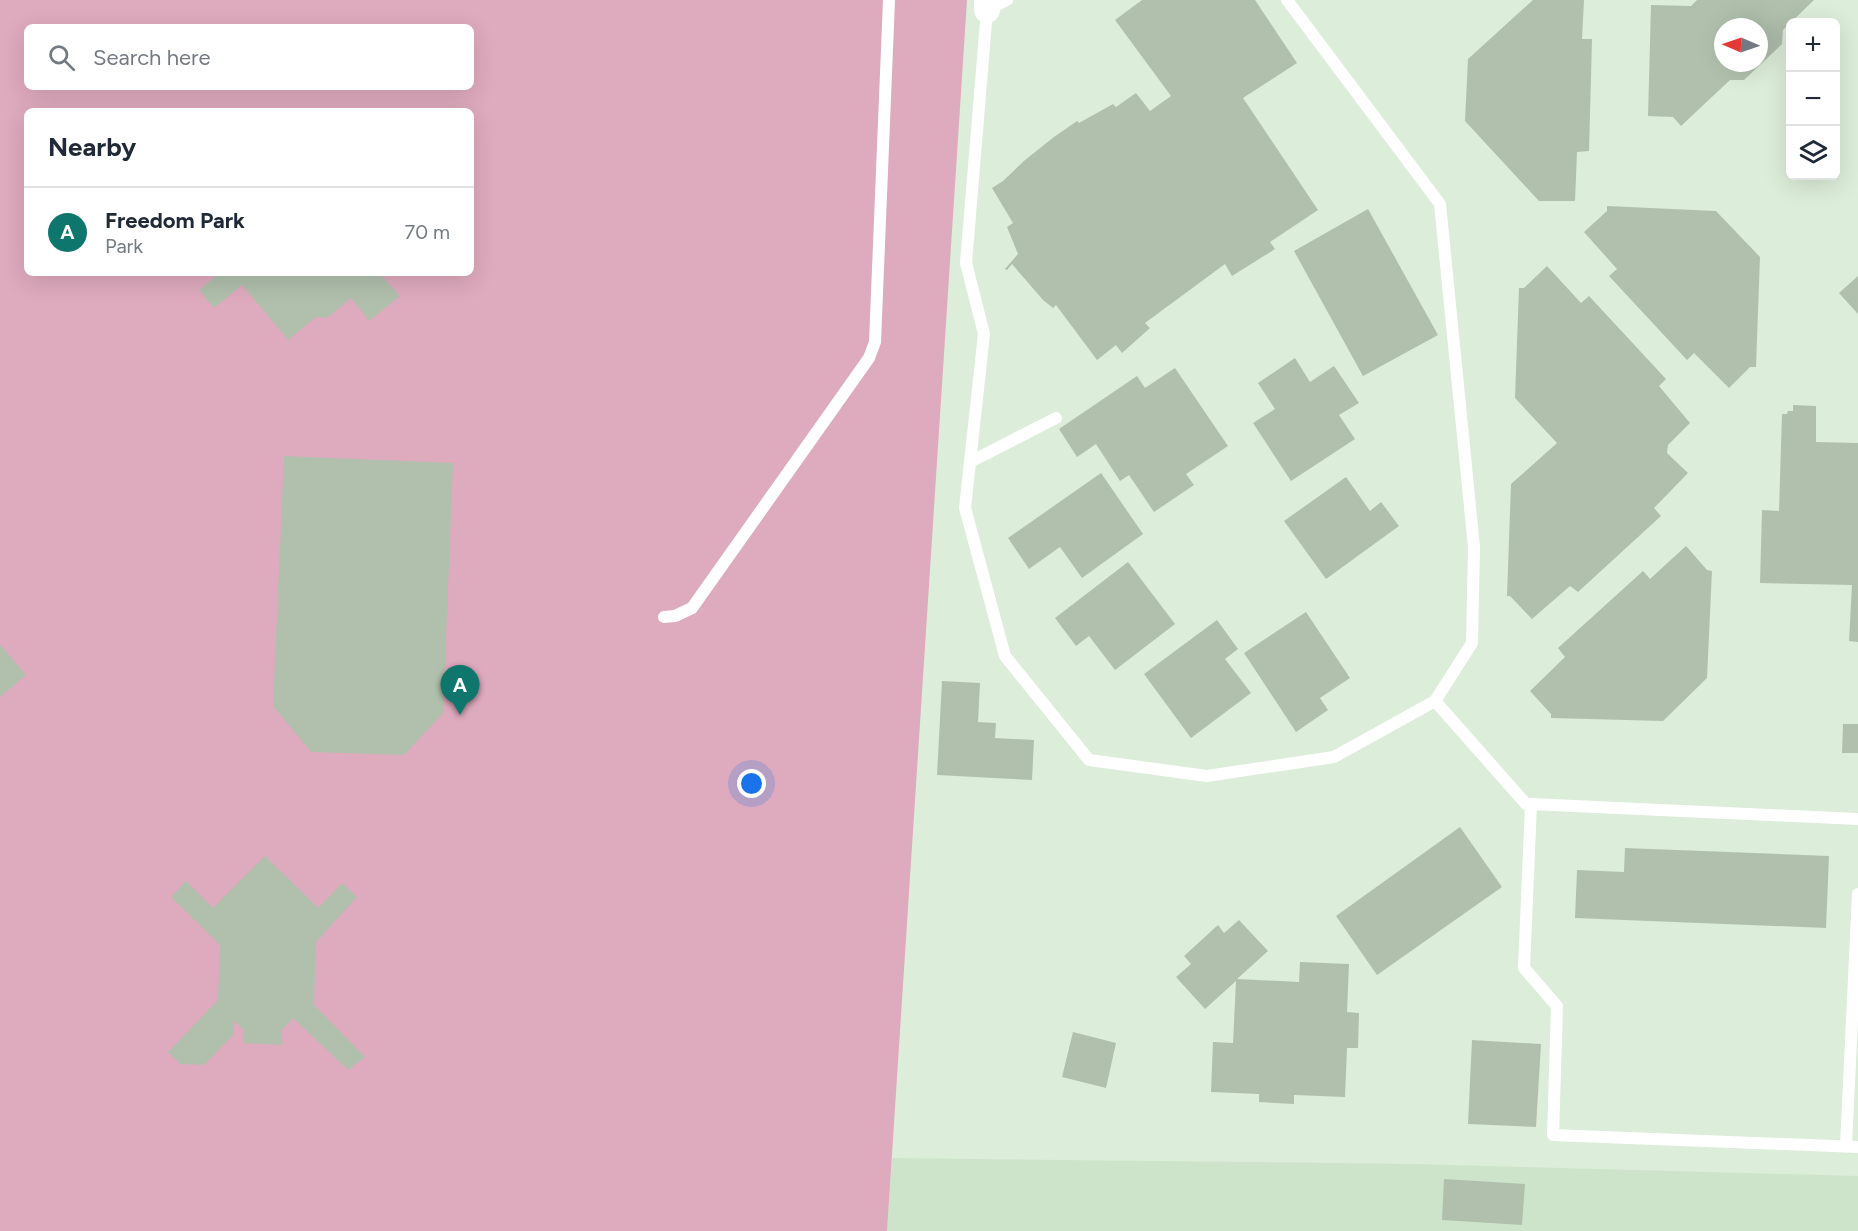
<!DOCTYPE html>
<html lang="en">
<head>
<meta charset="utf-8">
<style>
	body { margin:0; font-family:Figtree,sans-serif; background:#f2f2f3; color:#1f2937 }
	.controls { position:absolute; right:18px; top:18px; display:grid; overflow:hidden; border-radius:9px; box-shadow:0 6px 24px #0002 }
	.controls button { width:54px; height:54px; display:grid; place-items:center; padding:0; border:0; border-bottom:2px solid #e0e1e3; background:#fff; color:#1f2937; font:30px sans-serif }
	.compass { position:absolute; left:1714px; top:18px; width:54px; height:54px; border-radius:50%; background:#fff; box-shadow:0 6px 24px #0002; rotate:272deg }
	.you { position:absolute; left:752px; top:784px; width:21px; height:21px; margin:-15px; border:4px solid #fff; border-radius:50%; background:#1a73e8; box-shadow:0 0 0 9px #1a73e833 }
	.badge { display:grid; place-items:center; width:39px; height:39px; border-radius:50%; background:#0f766e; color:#fff; font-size:20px; font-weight:700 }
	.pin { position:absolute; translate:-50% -50px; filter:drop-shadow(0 2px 3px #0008) }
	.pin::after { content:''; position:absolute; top:32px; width:21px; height:18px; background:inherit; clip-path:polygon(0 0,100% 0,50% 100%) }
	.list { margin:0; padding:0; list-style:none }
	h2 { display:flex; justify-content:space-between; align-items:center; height:78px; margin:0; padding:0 24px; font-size:26px }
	h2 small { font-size:20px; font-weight:400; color:#747a83 }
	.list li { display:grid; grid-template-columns:39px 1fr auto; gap:18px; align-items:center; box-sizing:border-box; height:90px; padding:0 24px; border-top:2px solid #e0e1e3 }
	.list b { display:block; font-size:22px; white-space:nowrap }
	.list p { margin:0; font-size:20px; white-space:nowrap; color:#747a83 }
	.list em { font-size:20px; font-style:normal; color:#747a83 }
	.icon { flex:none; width:33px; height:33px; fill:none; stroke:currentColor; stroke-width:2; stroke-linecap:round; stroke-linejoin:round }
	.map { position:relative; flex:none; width:1858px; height:1231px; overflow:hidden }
	.search { position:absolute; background:#fff; box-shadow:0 6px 24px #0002; left:24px; top:24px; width:450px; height:66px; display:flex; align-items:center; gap:15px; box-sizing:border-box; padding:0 21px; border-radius:9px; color:#747a83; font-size:22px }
	.panel { position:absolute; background:#fff; box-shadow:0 6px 24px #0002; left:24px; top:108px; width:450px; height:168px; border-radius:9px }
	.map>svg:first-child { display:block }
	.built { fill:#cee4ca }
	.green { fill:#deaabd; fill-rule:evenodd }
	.building { fill:#b0c0ad; fill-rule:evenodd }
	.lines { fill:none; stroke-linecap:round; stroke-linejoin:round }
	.service { stroke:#fff; stroke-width:12 }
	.minor { stroke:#fff; stroke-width:26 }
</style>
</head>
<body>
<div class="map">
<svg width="1858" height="1231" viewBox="0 0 1858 1231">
	<rect width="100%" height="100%" fill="#dcedd9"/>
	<polygon class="built" points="892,1158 1415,1164 1858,1176 1858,1231 887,1231"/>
	<path class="green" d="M 0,0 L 967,0 L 887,1231 L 0,1231 ZM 27,27 L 471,27 L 471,87 L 27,87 ZM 27,111 L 471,111 L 471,273 L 27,273 Z"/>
	<g class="building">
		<polygon points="1142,0 1255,0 1297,63 1243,98 1318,210 1270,242 1275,249 1232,276 1225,264 1145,323 1150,328 1122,353 1116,345 1097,360 1056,305 1053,308 1043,300 1012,264 1007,270 1005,269 1018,254 1007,227 1013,223 992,188 1003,181 1025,160 1054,137 1077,121 1079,123 1113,104 1116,107 1136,93 1150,111 1171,96 1115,20"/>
		<polygon points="1533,0 1584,0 1582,39 1592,39 1589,151 1577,152 1575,201 1539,201 1465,121 1468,59"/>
		<path d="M 1697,0 L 1814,0 L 1783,30 L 1782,44 L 1744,80 L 1730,80 L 1681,126 L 1673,117 L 1648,116 L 1651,5 L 1691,6 ZM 1723,27 L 1759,27 L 1759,63 L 1723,63 Z"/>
		<polygon points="1607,206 1716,211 1760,257 1756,367 1750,367 1729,388 1694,353 1687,360 1609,276 1617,269 1584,232 1607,211"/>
		<polygon points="1368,209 1438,335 1363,376 1294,251"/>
		<polygon points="1547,266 1581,303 1589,296 1666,379 1659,386 1690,423 1668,445 1667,453 1688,473 1654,508 1661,516 1578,592 1570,586 1532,619 1510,596 1507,596 1511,484 1557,443 1515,398 1519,288 1524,288"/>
		<polygon points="220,273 379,273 400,296 369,321 351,298 327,318 316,317 288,340 242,285 214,308 199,290"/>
		<polygon points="1858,276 1858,314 1839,293"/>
		<polygon points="1295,358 1310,382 1334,366 1359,403 1339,415 1355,439 1291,481 1253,423 1275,409 1258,383"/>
		<polygon points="1175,368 1228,446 1186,474 1194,485 1154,512 1129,475 1120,481 1096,444 1077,457 1059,429 1137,376 1145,388"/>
		<polygon points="1793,405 1816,406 1816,442 1858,443 1858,642 1849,641 1852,585 1760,583 1762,510 1779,511 1782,414 1787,414 1788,411 1793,411"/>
		<polygon points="284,456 453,463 443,713 404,755 311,752 273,706"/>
		<polygon points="1101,473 1143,534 1082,578 1060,547 1029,569 1008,538"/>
		<polygon points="1346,477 1370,511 1381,502 1399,526 1326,579 1284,521"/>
		<polygon points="1686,546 1707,570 1712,571 1707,678 1663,721 1551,718 1551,714 1530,691 1565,657 1558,648 1643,571 1650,579"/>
		<polygon points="1128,562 1175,624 1115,670 1089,636 1076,646 1055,618"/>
		<polygon points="1306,612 1350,678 1320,698 1328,710 1296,732 1244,653"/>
		<polygon points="1217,620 1238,649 1225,659 1251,693 1191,738 1144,674"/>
		<polygon points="0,645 26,675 0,697"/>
		<polygon points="942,681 980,683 978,722 996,723 995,738 1034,740 1032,780 937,775"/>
		<polygon points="1843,724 1858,724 1858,753 1842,753"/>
		<polygon points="1460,827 1502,887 1377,975 1336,916"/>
		<polygon points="1625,848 1829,856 1826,928 1575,918 1577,870 1624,872"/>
		<polygon points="265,856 318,908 342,883 357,897 316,942 314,1005 365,1057 348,1070 293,1018 282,1030 282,1045 243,1043 244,1030 234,1021 234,1034 204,1065 180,1064 168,1052 218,1000 220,945 171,897 186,881 213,908"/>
		<polygon points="1239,920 1268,951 1237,979 1299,982 1300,962 1349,964 1347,1012 1359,1013 1358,1048 1347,1048 1345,1097 1294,1095 1294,1104 1259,1102 1259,1094 1211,1092 1213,1042 1233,1043 1236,981 1205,1009 1176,977 1191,964 1184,956 1218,925 1224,933"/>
		<polygon points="1073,1032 1116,1043 1106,1088 1062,1077"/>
		<polygon points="1472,1040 1541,1044 1536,1127 1468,1124"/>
		<polygon points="1444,1179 1525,1184 1522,1225 1442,1220"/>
	</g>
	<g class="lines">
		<g class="service">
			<polyline points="1007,0 987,10 966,263 984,334 965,508 1005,656 1089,760 1207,776 1334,757 1435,701 1526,804 1531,804"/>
			<polyline points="1287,0 1440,204 1474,547 1472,643 1435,701"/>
			<polyline points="970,462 1056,418"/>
			<polyline points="664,617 675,616 692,608 869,358 875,342 889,0"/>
			<polyline points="1858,819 1531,804 1524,968 1557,1006 1553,1135 1858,1147"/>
			<polyline points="1846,1146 1858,894"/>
		</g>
		<polyline class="minor" points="987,10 987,0"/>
	</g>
</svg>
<div class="controls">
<button>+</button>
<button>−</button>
<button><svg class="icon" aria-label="layers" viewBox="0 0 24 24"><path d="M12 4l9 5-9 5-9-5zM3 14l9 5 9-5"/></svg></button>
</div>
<svg class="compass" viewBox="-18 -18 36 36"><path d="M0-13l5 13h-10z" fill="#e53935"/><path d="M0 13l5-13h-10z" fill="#747a83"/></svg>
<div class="you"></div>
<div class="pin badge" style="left:460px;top:715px">A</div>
<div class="search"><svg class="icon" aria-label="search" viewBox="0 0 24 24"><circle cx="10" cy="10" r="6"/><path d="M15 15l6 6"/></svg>Search here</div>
<section class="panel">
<h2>Nearby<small></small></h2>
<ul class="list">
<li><span class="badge">A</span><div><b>Freedom Park</b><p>Park</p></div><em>70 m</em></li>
</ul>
</section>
</div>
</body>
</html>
